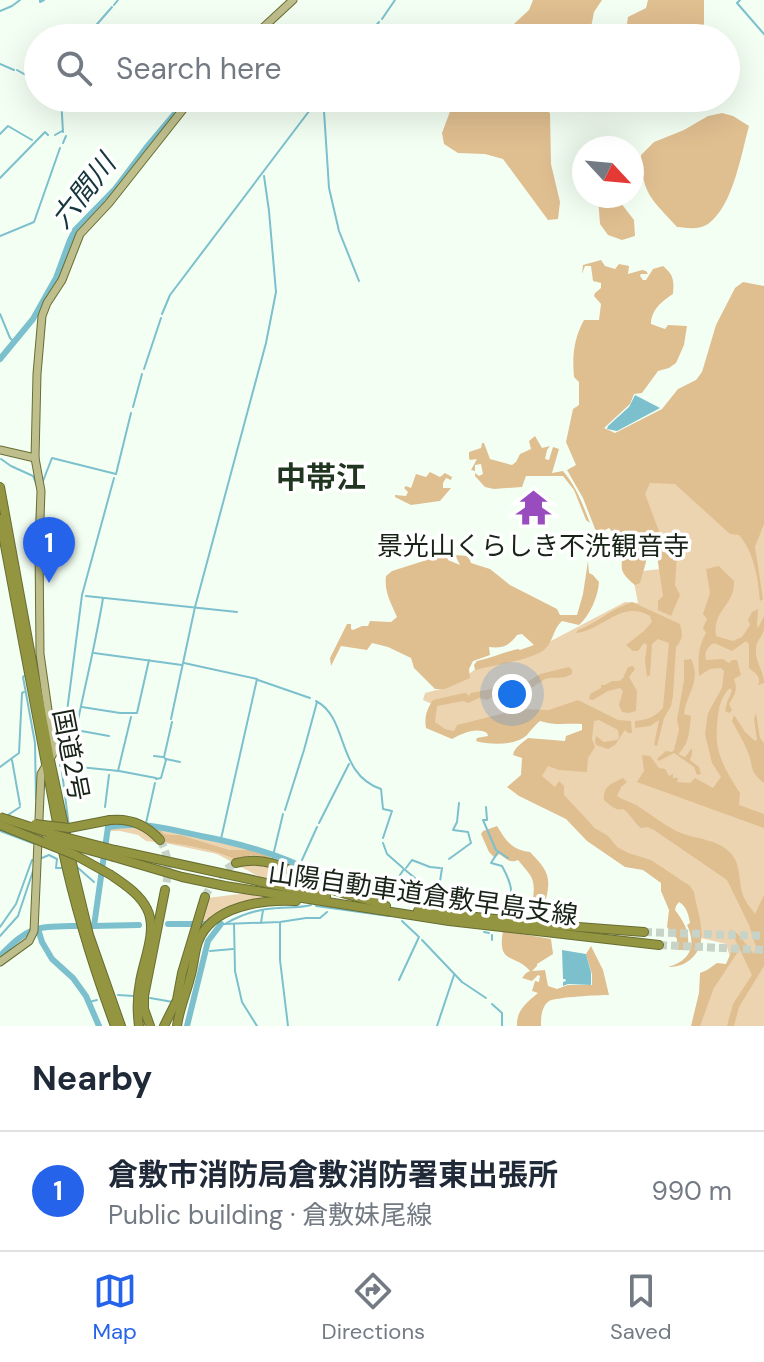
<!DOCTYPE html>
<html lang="en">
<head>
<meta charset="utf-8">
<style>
	body { margin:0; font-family:"DM Sans","Noto Sans JP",sans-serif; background:#f6f6f7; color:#1f2937 }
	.compass { position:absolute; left:572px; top:136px; width:72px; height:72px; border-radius:50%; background:#fff; box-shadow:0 8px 32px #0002; rotate:116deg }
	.you { position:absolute; left:512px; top:694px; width:28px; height:28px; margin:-20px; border:6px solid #fff; border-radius:50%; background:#1a73e8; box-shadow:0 0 0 12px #1a73e833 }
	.badge { display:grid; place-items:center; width:52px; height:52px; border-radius:50%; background:#2563eb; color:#fff; font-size:26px; font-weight:700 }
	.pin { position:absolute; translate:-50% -66px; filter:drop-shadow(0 2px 4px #0008) }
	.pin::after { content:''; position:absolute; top:42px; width:28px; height:24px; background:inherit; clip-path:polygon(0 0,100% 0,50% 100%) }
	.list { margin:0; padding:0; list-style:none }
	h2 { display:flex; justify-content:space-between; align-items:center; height:104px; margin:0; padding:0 32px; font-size:34px }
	h2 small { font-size:26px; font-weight:400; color:#747a83 }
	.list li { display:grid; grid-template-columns:52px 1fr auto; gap:24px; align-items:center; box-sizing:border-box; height:120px; padding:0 32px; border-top:2px solid #e0e1e3 }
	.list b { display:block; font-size:30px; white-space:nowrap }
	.list p { margin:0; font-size:26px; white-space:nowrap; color:#747a83 }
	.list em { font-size:26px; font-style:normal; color:#747a83 }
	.icon { flex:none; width:44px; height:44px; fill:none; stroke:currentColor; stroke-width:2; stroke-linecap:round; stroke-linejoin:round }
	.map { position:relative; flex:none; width:764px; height:1026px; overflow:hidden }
	.search { position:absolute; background:#fff; box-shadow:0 8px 32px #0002; left:24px; right:24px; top:24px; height:88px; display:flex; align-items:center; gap:20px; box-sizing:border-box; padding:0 28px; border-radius:44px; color:#747a83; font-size:30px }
	.sheet { height:224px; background:#fff }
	nav { display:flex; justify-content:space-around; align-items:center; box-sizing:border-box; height:112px; border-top:2px solid #e0e1e3; background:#fff; font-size:22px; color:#747a83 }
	nav a { display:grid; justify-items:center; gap:4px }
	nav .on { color:#2563eb }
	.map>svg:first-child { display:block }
	.green { fill:#edd4b1; fill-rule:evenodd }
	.forest { fill:#dfbe90 }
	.water { fill:#7cc0ce }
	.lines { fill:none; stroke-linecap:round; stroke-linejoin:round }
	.stream { stroke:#7cc0ce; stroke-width:2 }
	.river { stroke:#7cc0ce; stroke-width:6 }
	.highway-tunnel { stroke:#c8d3c7; stroke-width:8; stroke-dasharray:8 4; stroke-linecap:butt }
	.major-casing { stroke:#686d32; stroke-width:9 }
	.highway-casing { stroke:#686d32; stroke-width:10 }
	.major { stroke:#bebf8c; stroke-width:7 }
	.highway { stroke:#939540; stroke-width:8 }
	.highway-bridge-casing { stroke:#686d32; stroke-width:10; stroke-linecap:butt }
	.highway-bridge { stroke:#939540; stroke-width:8 }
	.labels { text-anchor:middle; stroke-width:7; stroke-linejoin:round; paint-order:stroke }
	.poi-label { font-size:26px; fill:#192318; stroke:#fff }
	.street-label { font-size:26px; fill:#192318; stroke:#fff }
	.water-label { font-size:28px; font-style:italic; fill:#14363c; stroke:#fff }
	.quarter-label { font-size:30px; font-weight:bold; fill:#213620; stroke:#fff }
</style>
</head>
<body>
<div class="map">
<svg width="764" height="1026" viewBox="0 0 764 1026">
	<rect width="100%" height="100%" fill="#f4fff3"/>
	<g class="green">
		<polygon points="650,483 675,483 755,547 764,521 764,1026 699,1026 714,988 730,957 726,944 701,938 693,892 616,848 541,776 548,764 591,740 593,720 556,710 454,732 444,730 434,723 436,706 423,700 425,693 448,687 460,681 478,667 549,642 625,602 638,603 633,578 642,571 661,569 674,585 662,542 644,494"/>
		<path d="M 135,826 L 150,826 L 225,841 L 271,855 L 270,859 L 251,857 L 270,865 L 268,879 L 272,879 L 275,866 L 311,883 L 307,889 L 267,881 L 217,854 L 165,843 L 146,841 L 138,835 L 120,831 L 111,831 L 107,837 L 109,829 L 111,827 ZM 156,830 L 164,834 L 181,835 L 230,850 L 251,850 L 270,855 L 269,858 L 253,855 L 235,860 C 221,851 182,844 164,842 Z"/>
		<polygon points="248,893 284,898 273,899 210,921 199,921 207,898"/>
	</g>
	<g class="forest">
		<polygon points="533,0 602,0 594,12 589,38 499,38 529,10"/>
		<polygon points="648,0 704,0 704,38 625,38 628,17 646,8"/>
		<polygon points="455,98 545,98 545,103 550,114 551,164 560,202 558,219 548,220 503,159 485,154 458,153 444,144 442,133"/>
		<path d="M 722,113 L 733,116 L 749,126 C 741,155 733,206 708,224 C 699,230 688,228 677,227 C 652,199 642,195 641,155 L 654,142 L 684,130 L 708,116 Z"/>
		<polygon points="601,196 617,198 634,220 635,236 622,240 608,235 600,224 598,198"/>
		<path d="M 601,260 L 605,266 L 615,269 L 619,264 L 629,266 L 628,274 L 642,270 L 646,271 L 648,274 L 641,274 L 640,276 L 643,280 L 646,280 L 653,269 L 663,266 C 674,275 674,281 673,294 C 662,301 651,310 651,324 L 665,329 L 668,325 L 687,326 L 684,345 L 676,363 L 669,368 L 658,371 L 642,393 L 634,394 L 630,404 L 604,428 L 615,433 L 662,409 L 678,389 L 696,380 L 702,372 L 716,325 L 735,288 L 743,282 L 764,286 L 764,524 L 755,547 L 763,599 L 760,601 C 758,578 754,552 739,535 L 730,534 L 675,484 L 650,483 L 645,494 L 663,542 L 677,555 L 675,585 L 680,595 L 671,616 L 658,610 L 658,601 L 663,596 L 656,549 L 646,550 L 646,562 L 640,583 L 635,585 C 612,567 627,564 621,544 C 619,538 612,532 609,528 L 597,534 L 583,498 L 567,470 L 576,465 L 566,442 L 573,409 L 579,405 L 579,382 L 574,377 C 572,356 574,338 584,320 L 599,320 L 601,304 L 594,296 L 595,293 L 601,288 L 601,283 L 593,281 L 591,266 L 585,266 L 582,274 L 583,265 Z"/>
		<path d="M 535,436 L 542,448 L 550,446 L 547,450 L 545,459 L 549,460 L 553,447 L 559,449 L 552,473 L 563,471 C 576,486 583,505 590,523 L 586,520 L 574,490 L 563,476 L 526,476 L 522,487 L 494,489 L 485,487 L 475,476 L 475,473 L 479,476 L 483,474 L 481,464 L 475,465 L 475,471 L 471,470 L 477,459 L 470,460 L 469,458 L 469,452 L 481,448 L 482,443 L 484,443 L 490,459 L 512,465 L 516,462 L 520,454 L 531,449 L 529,441 Z"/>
		<polygon points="430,472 440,477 445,473 452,477 451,480 446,478 443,483 443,488 451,488 440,501 411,505 395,497 395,495 406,496 408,492 404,488 406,486 411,488 416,474 426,477"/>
		<path d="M 435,547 L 450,554 L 448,560 L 460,565 L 455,555 L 468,556 L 471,563 L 490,569 L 510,585 L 557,609 L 560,615 L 577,615 L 583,594 L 588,561 L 589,573 L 593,575 L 599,582 C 598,597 590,615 579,625 L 562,621 C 553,629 553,642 545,649 C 533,660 492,665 475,670 L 474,665 L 477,661 C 492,658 504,652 518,649 L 520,650 L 534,645 L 522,634 L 517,635 C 510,645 502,649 489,647 L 490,655 L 473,661 L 469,669 L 470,678 L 445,689 L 435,689 L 414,668 L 411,658 L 388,647 L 372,643 L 367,650 L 341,646 L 331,666 L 330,658 L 347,624 L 351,624 L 351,629 L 353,630 L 362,626 L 368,626 L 370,621 L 391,622 L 397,617 C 391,603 384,592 386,576 L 392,571 L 433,558 L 430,551 Z"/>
		<path d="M 719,566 L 734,581 C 735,606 712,610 716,636 L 733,641 L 742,637 L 750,625 L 748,620 L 752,612 L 758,609 L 757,625 L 758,628 L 764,616 C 764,621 764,626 764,630 C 762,637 756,641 756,649 C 755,663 764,670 764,683 L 758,685 C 762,677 755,673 749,668 L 749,644 L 746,641 L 732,651 L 714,643 C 707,647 704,652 706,660 L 723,659 L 729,663 L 732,660 L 737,660 L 741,675 L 734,679 C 738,690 735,694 729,704 L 732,710 L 729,713 L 725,711 L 727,702 L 732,691 L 730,688 C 722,695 719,706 718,716 C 713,750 722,765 740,793 L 739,805 L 764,814 L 764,828 L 637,782 L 644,771 L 642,755 L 650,756 L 659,768 L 665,769 L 669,776 L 673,774 L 673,778 L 678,778 L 677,782 L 690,783 L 695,778 L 713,788 L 721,777 L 712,763 L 705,734 L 708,713 L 722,688 L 724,671 L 721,668 L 710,669 L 699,676 C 698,661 698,646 706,633 L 703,628 L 707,619 L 703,614 L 710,593 L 706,569 Z"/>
		<path d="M 632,602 L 680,624 C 683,635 683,639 676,647 L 673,696 L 671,706 L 664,718 L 657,746 L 654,745 L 659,720 L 650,726 L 635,728 L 635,721 C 647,720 655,717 663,708 L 669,643 L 658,639 L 652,644 L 650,675 L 647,677 L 645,661 L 647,645 L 644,643 L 638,651 L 633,651 L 626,645 L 644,631 L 652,622 L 650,616 C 622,599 603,630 576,633 L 578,630 C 597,623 611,609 632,602 Z"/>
		<path d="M 691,659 C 702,681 686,694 684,714 L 691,716 C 689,731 690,743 678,754 L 685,757 L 692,748 L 692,754 L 690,760 L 699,767 L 701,774 L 697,775 L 694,767 L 674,753 L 659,761 L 657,759 L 666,751 L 672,752 L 674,750 L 679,730 L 677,720 L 684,680 L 684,660 Z"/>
		<polygon points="633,666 635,669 629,677 637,691 636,711 629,713 622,712 619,705 623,691 620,688 608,691 593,700 589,699 590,694 601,688 601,685 605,685 612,681 619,681 623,678 628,667"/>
		<path d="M 569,667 L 572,670 L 572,674 C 562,680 555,676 545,679 C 544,680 534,686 533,687 C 522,692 512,690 501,697 L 494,696 L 487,700 L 479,698 L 468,703 L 463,701 L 437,706 L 435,722 L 445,729 L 454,731 L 457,725 L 521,709 L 549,710 L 578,700 L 618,720 L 631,721 L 632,733 L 628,733 L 625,730 L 615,745 L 608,749 L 596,745 L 595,742 L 596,736 L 604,742 L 617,740 L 619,738 L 618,730 L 599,720 L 594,721 L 592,739 L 595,747 L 588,758 L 587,772 L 559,770 L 548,766 L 542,776 L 555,787 L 559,781 L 564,786 L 564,795 L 595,828 L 608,836 L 617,847 L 628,853 L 651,860 L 690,886 L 694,892 C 697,913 711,942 691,959 C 684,965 677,967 668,967 C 690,961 697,946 687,925 L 690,923 C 689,915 686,906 679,902 L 676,906 L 675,910 C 685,923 691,934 687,950 L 677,950 L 677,939 L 667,927 L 669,910 L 661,891 L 661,883 L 643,870 L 625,867 L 587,841 L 566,819 L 519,796 L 507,787 L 521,775 L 522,758 L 513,755 C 514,748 522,743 528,738 L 565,741 L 566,736 L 582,730 L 582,724 C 566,723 556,726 540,721 C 535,725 531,730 527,735 C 515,746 490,745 476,741 L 477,738 L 488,736 L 487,733 C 476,727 463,733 452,739 L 426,728 C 424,717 427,709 433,700 L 464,693 L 468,694 L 468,697 L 471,693 L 529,681 L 540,674 Z"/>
		<path d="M 756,713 L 760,738 L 764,743 L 764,783 C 747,769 755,768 747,750 C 743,740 737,731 732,721 L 734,715 L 745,732 L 755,741 L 757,740 L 754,719 Z"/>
		<path d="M 623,778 L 627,782 L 621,787 L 617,796 C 624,801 633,802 639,807 C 652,815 663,824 676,831 C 695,840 720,838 733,856 C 740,865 739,881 742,892 C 744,900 750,907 755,914 L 764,895 L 764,966 L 739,1007 L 734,1026 L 727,1026 L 733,1004 L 752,975 L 730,929 L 738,934 L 754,954 L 756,947 L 749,925 L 727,880 L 654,830 L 647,827 L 641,828 C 633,822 631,814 623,809 C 615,811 610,805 604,800 C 603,786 611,784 623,778 Z"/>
		<path d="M 497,826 C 506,841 512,850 530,852 C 546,869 552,875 546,899 L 533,898 C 536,877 530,875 518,860 C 509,864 506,858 499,854 L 495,858 L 489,852 L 481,834 L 483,831 Z"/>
		<path d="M 156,828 L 160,829 L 164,834 L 181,835 L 230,850 L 251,850 L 271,857 L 270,858 L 253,855 L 235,860 C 221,851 181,844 163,842 Z"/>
		<path d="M 503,931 L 551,939 L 553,954 L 537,964 L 537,966 L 532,971 L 545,970 L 548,986 L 557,989 L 568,985 L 592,985 L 592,974 L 586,954 L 591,946 L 603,970 L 609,995 C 599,995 557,997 549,1001 C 541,1007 541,1018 541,1026 L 517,1026 C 516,1011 526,1003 538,993 L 532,991 L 535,981 L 539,982 L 540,976 L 538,975 L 532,981 L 522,978 L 526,973 L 530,971 C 514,953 497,965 503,931 Z"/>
		<polygon points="734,946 737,953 714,988 700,1026 691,1026 699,993 700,973 707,970 717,963 726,964"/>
	</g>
	<g class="water">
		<polygon points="635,395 660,408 617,431 607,429 608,426 629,407"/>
		<polygon points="562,950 586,954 591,972 591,985 568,984 563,986 563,982 566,981 565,979 563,979"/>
	</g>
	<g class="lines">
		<g class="stream">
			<polyline points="40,0 40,2 44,0"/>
			<polyline points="740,0 737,3 764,34"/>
			<polyline points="114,5 118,0"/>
			<polyline points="0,11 12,6 20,0"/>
			<polyline points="382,19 395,0"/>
			<polyline points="85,38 112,7"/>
			<polyline points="366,38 379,22"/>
			<polyline points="0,64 14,70"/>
			<polyline points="17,70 38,82"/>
			<polyline points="61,98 63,132"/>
			<polyline points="327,98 324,111 329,188 339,231 359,281"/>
			<polyline points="0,134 8,126 32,140"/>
			<polyline points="55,135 62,131"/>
			<polyline points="63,143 66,136"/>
			<polyline points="0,178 45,132 48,135"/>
			<polyline points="0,236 34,222 60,148"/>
			<polyline points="0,314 10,338 14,342"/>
			<polyline points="162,314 170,295 319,98"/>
			<polyline points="144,369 161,318"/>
			<polyline points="133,407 142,374"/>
			<polyline points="1,459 11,466 33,476 37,486"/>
			<polyline points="116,474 131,413"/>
			<polyline points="43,481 52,458 116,474"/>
			<polyline points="36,534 37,508"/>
			<polyline points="86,596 237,612"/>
			<path d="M 103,598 C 96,642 85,685 76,730 L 109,736"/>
			<polyline points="94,653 182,665"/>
			<polyline points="37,658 37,666"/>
			<polyline points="184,663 257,679 221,839"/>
			<polyline points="24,676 23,677 35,743 36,800"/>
			<polyline points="258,680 310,698"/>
			<path d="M 316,701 C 349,718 336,774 381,789 L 383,809 L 392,811 L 383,838"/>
			<polyline points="82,707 120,713 137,713 149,660"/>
			<polyline points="171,719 195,607 266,343 276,292 269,211 264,176"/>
			<polyline points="154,756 163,757"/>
			<polyline points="166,759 180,762"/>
			<polyline points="12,760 20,805"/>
			<polyline points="60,766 82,595 114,478"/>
			<polyline points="70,766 109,770"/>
			<polyline points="0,767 19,753 22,693 24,692"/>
			<polyline points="110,770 118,771 131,717"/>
			<polyline points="119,771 156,778"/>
			<polyline points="62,772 69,827"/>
			<polyline points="156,779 161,778 166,760 164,757 172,722"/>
			<polyline points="105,807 109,775"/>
			<polyline points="486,807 487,820 483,820 496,850 508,858"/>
			<polyline points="285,810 304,750 317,702"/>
			<polyline points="36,813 36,803"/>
			<polyline points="8,815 20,807"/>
			<polyline points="146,823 155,783"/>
			<polyline points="319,823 349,764"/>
			<polyline points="0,831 35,844"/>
			<polyline points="383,843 387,854 403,868"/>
			<path d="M 498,852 L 491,863 L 502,866 C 512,884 515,895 505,915"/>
			<polyline points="42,858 49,855 57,859 56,868 61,868"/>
			<polyline points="449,859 471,843 468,832 453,830 457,822 459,803"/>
			<polyline points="272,860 283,814"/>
			<polyline points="302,860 317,827"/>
			<polyline points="300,865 301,864"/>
			<polyline points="77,867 94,882"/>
			<polyline points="406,868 412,860 430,867 440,868"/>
			<polyline points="400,875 404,869 433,893 437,888"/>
			<polyline points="326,879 341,884 355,893"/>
			<polyline points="268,880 271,867"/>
			<polyline points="98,883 100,883"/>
			<polyline points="439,888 442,868"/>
			<polyline points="438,889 464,912"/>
			<polyline points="316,906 389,916"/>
			<polyline points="402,921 418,936"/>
			<polyline points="261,923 263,910"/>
			<polyline points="280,923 280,960 288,1026"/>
			<polyline points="224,924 280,922 306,918 320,918 327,912"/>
			<path d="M 225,924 C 240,915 259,909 277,908 C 288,907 299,908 311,905"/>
			<polyline points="234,924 235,971 242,1002 257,1026"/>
			<polyline points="0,927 16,904 32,860 35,860"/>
			<polyline points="484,932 489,933"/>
			<polyline points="0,936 18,916 33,871"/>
			<polyline points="422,940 462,982 486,998"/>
			<polyline points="492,940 492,935"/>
			<polyline points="210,951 233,949"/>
			<polyline points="205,952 207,952"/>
			<polyline points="399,980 419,937"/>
			<polyline points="118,995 134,996"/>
			<polyline points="150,998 173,1002"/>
			<polyline points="89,1002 97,1000"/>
			<polyline points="492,1004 502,1013 502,1026"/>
			<polyline points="437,1026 454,975"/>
		</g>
		<g class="river">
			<polyline points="0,359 33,319 56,278 70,240 75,230 115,189 146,148 188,98"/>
			<polyline points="168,924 212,924"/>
			<polyline points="93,926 139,925"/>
			<path d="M 94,926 L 108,827 C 143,821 168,829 201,836 C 243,844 283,855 321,876"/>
			<polyline points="38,929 42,942 52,959 73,978 86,996 99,1026"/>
			<path d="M 0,956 C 29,926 34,927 76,926"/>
			<polyline points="187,1026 208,941 221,924"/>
		</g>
		<g class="highway-tunnel">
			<path d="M 160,840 C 170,857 169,872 165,890"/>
			<path d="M 205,897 C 212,882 221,871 236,863"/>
			<polyline points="644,932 764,936"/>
			<polyline points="659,945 764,950"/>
		</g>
		<defs>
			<g id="major">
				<polyline points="252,38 293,0"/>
				<polyline points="0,450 35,458"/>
				<polyline points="0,962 29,941 34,931 41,774 54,752 40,654 39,546 41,491 35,458 37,374 42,316 47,303 62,280 80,234 109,203 192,98"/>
			</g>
			<g id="highway">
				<polyline points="0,487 50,760 75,877 89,935 121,1026"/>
				<polyline points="0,519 59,833"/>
				<path d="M 110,820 C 130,818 146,824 160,840"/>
				<path d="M 62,847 C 75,908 93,967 115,1026"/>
				<polyline points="115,850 326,896"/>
				<polyline points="114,857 182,877 225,886 449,921 659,945"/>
				<path d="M 236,863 C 272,853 299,877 331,889 C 349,896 368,899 386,906"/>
				<path d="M 111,875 C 124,884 140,894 147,909 C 158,930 143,961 140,982 C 137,997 137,1011 139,1026"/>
				<polyline points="418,911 552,925 644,932"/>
				<polyline points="150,1026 144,1009 144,996 165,890"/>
				<polyline points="164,1026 177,1000 182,973 205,897"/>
				<path d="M 177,1026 C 179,1010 186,994 190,978 C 194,966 194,953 198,942 C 211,906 263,899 296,901"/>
			</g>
		</defs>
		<use href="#major" class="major-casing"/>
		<use href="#highway" class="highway-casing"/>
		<use href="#major" class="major"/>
		<use href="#highway" class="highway"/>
		<defs>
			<g id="highway-bridge">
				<polyline points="0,817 49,833 115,850"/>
				<polyline points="35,824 69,828 110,820"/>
				<polyline points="0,825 75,855 111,875"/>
				<polyline points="49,839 114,857"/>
			</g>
		</defs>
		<use href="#highway-bridge" class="highway-bridge-casing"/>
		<use href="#highway-bridge" class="highway-bridge"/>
	</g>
	<defs>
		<symbol id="temple-bare" viewBox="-9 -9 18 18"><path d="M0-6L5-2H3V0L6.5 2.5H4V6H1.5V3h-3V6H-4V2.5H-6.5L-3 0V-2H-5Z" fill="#994cbe" stroke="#fff" stroke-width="2.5" paint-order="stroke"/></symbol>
	</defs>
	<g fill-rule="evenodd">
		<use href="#temple-bare" x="508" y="482" width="51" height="51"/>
	</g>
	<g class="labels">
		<g class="poi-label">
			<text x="533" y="555">景光山くらしき不洗観音寺</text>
		</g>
		<g class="street-label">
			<text transform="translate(71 755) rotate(79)" y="9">国道2号</text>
			<text transform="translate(423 894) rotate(8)" y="9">山陽自動車道倉敷早島支線</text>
		</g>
		<g class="water-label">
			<text transform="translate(83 191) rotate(-52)" y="10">六間川</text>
		</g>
		<g class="quarter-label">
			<text x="321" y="488">中帯江</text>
		</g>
	</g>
</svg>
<svg class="compass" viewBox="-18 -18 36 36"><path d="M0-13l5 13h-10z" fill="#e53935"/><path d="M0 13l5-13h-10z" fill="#747a83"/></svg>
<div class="you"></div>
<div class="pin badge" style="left:49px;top:583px">1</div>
<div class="search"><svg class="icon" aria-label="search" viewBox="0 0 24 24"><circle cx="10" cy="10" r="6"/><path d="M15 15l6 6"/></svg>Search here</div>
</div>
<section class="sheet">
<h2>Nearby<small></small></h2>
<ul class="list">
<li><span class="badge">1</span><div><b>倉敷市消防局倉敷消防署東出張所</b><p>Public building · 倉敷妹尾線</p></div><em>990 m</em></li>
</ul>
</section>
<nav>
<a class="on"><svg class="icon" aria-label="map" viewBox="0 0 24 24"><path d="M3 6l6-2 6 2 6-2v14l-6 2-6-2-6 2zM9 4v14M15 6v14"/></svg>Map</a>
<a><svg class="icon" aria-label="directions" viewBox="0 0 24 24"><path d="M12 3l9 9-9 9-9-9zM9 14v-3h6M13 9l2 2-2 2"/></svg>Directions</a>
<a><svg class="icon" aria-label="saved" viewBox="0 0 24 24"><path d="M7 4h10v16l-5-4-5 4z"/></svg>Saved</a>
</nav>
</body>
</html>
